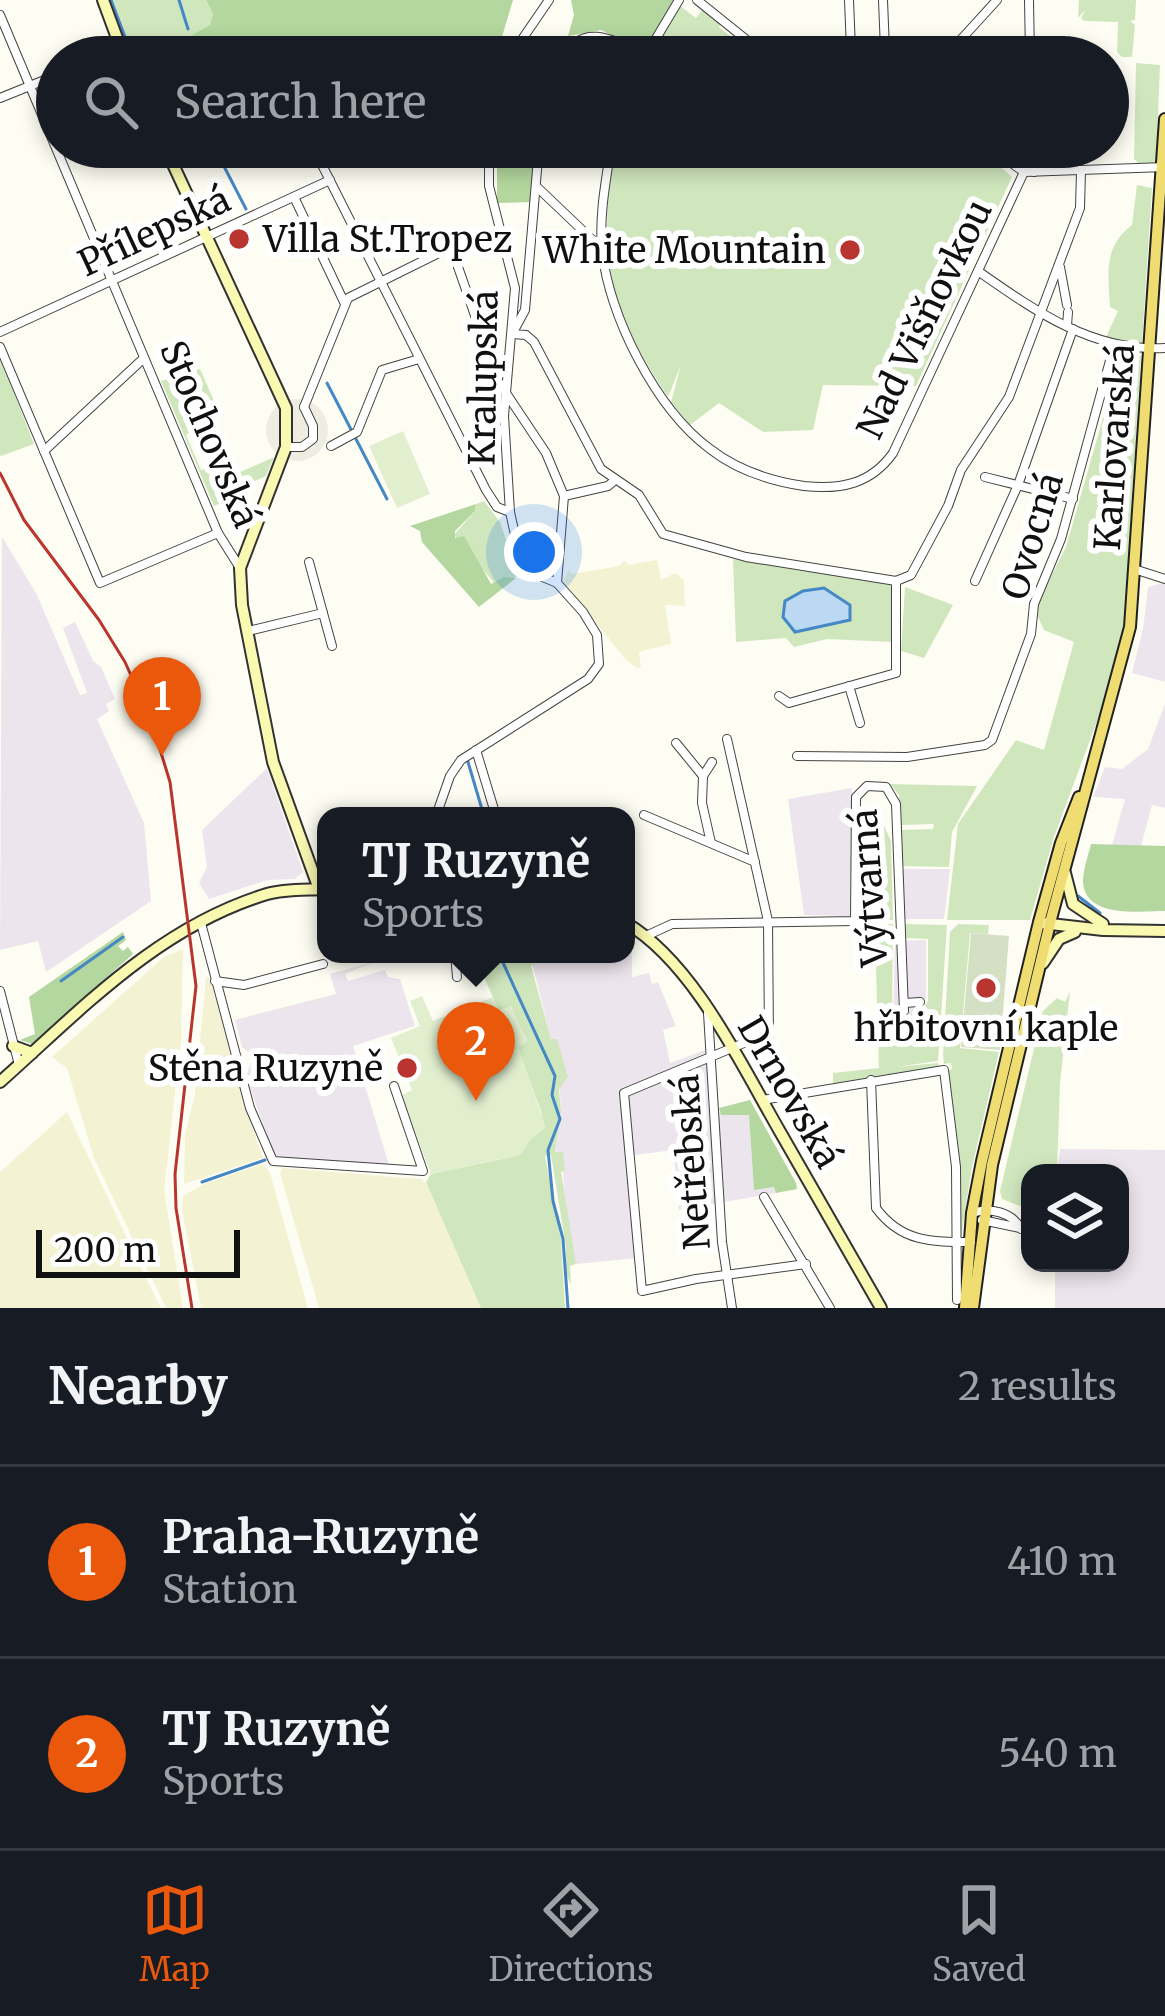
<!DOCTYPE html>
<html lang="en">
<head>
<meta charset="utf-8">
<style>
	body { margin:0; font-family:Merriweather,serif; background:#20242c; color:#f1f3f6 }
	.controls { position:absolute; right:36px; bottom:36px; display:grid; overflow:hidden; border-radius:24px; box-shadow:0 6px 18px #0003 }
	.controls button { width:108px; height:108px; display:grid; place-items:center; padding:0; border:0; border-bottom:3px solid #363941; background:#171b24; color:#f1f3f6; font:60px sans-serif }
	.scale { position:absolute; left:36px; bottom:30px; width:204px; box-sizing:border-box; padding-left:12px; border:6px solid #101010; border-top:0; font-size:33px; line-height:42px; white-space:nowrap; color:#101010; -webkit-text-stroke:9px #fff; paint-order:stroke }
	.you { position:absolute; left:534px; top:552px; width:42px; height:42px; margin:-30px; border:9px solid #fff; border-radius:50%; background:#1a73e8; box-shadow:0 0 0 18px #1a73e833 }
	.badge { display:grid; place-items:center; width:78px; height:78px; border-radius:50%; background:#ea580c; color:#fff; font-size:39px; font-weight:700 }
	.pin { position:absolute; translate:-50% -99px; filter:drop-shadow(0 3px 6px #0008) }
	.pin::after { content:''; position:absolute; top:63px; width:42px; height:36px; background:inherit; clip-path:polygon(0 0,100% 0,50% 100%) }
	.popup { position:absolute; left:317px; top:807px; width:318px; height:156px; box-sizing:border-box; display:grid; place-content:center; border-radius:24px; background:#171b24; filter:drop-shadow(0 3px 9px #0005); font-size:39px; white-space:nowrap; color:#9ea1a6 }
	.popup b { font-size:45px; color:#f1f3f6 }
	.popup::after { content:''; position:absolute; left:50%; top:100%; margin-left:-24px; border:24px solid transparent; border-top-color:#171b24 }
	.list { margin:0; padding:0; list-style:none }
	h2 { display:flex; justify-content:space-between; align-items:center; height:156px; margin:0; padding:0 48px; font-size:51px }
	h2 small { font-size:39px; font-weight:400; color:#9ea1a6 }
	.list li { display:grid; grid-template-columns:78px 1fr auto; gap:36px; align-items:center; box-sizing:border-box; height:192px; padding:0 48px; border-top:3px solid #363941 }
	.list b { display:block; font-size:45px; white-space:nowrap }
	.list p { margin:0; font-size:39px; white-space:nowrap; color:#9ea1a6 }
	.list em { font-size:39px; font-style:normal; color:#9ea1a6 }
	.icon { flex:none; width:66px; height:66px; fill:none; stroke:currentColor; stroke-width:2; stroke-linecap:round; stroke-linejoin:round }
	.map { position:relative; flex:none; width:1165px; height:1308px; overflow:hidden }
	.search { position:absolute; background:#171b24; box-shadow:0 6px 18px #0003; left:36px; right:36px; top:36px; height:132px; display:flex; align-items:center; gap:30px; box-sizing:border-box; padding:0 42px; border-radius:66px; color:#9ea1a6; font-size:45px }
	.sheet { height:540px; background:#171b24 }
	nav { display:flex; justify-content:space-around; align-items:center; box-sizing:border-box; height:168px; border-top:3px solid #363941; background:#171b24; font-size:33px; color:#9ea1a6 }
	nav a { display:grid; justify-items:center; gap:6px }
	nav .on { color:#ea580c }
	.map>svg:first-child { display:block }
	.industrial { fill:#ede5ed }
	.farmland { fill:#f3f3d4 }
	.green { fill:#d0e7be }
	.forest { fill:#b3d79e }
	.cemetery { fill:#d4e0c4 }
	.pitch { fill:#e1efcf }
	.plaza { fill:#efede1 }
	.water { fill:#bbd9f3; stroke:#4687c5; stroke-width:3 }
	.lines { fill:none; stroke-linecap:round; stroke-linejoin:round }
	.stream { stroke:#4687c5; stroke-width:3 }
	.street-casing { stroke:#434343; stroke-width:10 }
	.secondary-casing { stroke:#323232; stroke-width:14 }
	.primary-casing { stroke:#212121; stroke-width:14 }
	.street { stroke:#fff; stroke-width:8 }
	.secondary { stroke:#faf9b2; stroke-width:10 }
	.primary { stroke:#f0dd72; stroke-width:10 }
	.rail { stroke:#b8362f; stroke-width:3 }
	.poi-dot { fill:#b8362f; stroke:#fff; stroke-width:4.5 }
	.labels { text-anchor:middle; stroke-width:12; stroke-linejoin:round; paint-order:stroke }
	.street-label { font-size:36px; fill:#101010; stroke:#fff }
	.poi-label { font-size:36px; fill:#101010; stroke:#fff; text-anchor:end }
</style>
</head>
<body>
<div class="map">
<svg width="1165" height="1308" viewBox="0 0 1165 1308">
	<rect width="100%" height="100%" fill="#fefdf3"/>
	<g class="industrial">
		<polygon points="2,537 36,593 80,695 87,693 63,628 75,622 93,661 101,667 115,699 106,704 109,711 97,719 144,823 151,901 46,972 38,941 0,950"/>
		<polygon points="1162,583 1165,584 1165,682 1132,673 1143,629 1148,587"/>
		<polygon points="1165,704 1165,808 1152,805 1141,846 1112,845 1125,799 1093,797 1105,767 1122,769 1148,749"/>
		<polygon points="267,768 303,872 295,879 268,880 209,899 199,883 207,867 202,830"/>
		<polygon points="852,788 850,916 804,915 788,799"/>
		<polygon points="900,869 950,869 944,919 901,919"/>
		<polygon points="926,940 926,999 914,1019 893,1019 895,941"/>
		<polygon points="626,947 632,948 632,977 649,973 652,984 658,982 676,1026 663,1030 670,1063 705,1050 710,1103 722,1115 749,1115 754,1189 775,1187 776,1193 679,1210 673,1150 627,1156 637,1258 576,1264 565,1215 562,1152 555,1153 561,1111 556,1039 551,1040 530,954 626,954"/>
		<polygon points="383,954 399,956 386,957 345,974 348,981 385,970 388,977 400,979 415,1026 353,1046 389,1165 296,1160 274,1155 246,1077 253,1056 242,1047 235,1020 336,994 330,974 373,962"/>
		<polygon points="1060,1149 1165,1150 1165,1308 1055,1308 1055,1263 1120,1263 1120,1173 1057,1173"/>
	</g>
	<g class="farmland">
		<polygon points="625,560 628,565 657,560 661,580 675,573 684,580 685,606 665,605 671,644 639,652 641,667 638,669 626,660 563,582 569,570 572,574 619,566"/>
		<polygon points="183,949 181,1042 164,1190 183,1308 166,1308 94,1158 67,1068 52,1057 164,957"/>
		<polygon points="206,977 210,978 244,1104 263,1158 184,1184 185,1134 195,1094"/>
		<polygon points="67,1112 157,1301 161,1308 0,1308 0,1172"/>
		<polygon points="263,1164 270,1173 308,1308 201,1308 182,1210 183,1196 204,1184"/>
		<polygon points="283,1168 422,1179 428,1185 481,1308 319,1308 280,1173"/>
	</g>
	<g class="green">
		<polygon points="106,0 206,0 213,14 210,26 192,35 193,50 223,45 229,57 163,57 135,38 123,45"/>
		<polygon points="1079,0 1136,0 1135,20 1130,21 1135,25 1132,57 1122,57 1117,52 1118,22 1085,21 1081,19 1085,10 1078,18"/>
		<polygon points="680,6 696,18 703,9 721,23 719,27 756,57 649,57"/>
		<polygon points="1136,63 1160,65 1156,163 1139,164 1134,159"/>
		<path d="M 613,147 L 978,147 L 1012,177 L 916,386 L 823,385 L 813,430 L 763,432 L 719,403 L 690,425 L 671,402 L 681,365 L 668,397 C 605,303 600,256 613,147 Z"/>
		<path d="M 1137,185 L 1152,188 L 1142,343 L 1113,342 L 1106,337 L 1118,311 L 1110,307 C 1108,274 1103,247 1132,225 Z"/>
		<polygon points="1121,355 1141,356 1124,626 1100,713 1054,837 1030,920 947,920 958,824 1016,740 1044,750 1074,642 1044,630 1037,615 1037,604 1066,547"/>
		<polygon points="0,357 34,444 1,456 0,455"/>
		<polygon points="200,369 218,410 205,415 211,431 207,433 197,422 187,427 189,433 186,435 201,470 205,469 209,474 219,470 217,463 221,461 229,477 274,457 266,476 234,490 230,482 219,487 223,502 214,506 161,381"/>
		<polygon points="484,501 500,522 518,576 495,584 454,535 475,511 476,504"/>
		<polygon points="733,559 894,585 893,642 827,639 794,647 786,638 736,642"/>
		<polygon points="905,587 953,605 924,658 901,651"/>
		<polygon points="890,784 977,786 952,832 949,867 900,866 900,830 933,829 934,824 900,825 899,795"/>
		<polygon points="857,826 884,826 891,841 893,920 859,920"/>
		<polygon points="860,924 893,924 892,1019 916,1020 928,1001 928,939 904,938 902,924 947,925 938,1061 895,1067 938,1063 940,1069 833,1084 833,1073 879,1068 875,936 861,936"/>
		<polygon points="958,924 989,925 988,934 970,933 960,1048 999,1052 972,1167 961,1237 948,1071 952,1069 951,1063 944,1064 943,1055 950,932"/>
		<polygon points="458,954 530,954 535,964 531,966 551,1039 557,1039 568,1077 559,1089 561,1111 555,1152 563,1152 565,1170 561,1172 576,1264 570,1266 571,1285 566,1273 566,1247 551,1155 545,1156 561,1240 565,1308 481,1308 426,1182 431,1174 520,1155 542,1114 517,1046 527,1041 511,1007 499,1011 481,970 460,973"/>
		<polygon points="1070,991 1060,1083 1057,1173 1030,1173 1030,1210 1002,1199 1000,1191 1043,1011 1057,998 1065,1002"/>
	</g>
	<g class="forest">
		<polygon points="206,0 513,0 496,57 229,57 223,45 192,51 192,35 210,25 213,14"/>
		<polygon points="571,0 675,0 646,52 601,30 568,36 574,15"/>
		<polygon points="521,147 529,147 532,155 532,202 497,203 497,154 521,154"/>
		<polygon points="476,504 475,511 455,531 455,538 464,536 491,584 504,577 516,578 479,607 422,542 420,531 410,526"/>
		<path d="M 1091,844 L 1165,846 L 1165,911 C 1141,911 1085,919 1083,882 C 1083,870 1088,856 1091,844 Z"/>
		<polygon points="123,932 126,940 118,946 123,951 128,947 133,954 32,1044 20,1040 35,1034 29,997"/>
		<polygon points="750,1100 796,1183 797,1189 776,1193 774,1187 754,1190 749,1115 721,1115 719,1108"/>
	</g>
	<polygon class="cemetery" points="971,933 1009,936 1000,1050 961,1047"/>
	<g class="pitch">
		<polygon points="403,431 430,494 397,508 369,446"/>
		<polygon points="422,996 433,1021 493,997 499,1010 511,1006 527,1042 518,1047 546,1128 531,1139 521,1155 431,1174 401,1096 412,1090 391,1038 420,1026 410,1001"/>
	</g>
	<circle class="plaza" cx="297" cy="430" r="31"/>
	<polygon class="water" points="824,588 850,605 850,620 795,632 783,617 785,601 803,591"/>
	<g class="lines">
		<g class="stream">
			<polyline points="111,0 127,42"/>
			<polyline points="179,0 188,29"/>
			<polyline points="133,49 147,57"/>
			<polyline points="214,147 246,209"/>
			<polyline points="327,383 387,499"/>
			<polyline points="468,762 484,816"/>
			<polyline points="1078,896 1100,913"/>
			<polyline points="499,954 555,1076 552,1095 560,1119 548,1150 553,1201 563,1239 568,1308"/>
			<polyline points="61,981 123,937"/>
			<polyline points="202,1182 265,1160"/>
		</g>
		<defs>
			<g id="street">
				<polyline points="697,0 768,57"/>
				<polyline points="849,0 851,50"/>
				<polyline points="883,0 885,50"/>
				<polyline points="1029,0 1030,57"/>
				<polyline points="0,15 218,533 240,568"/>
				<polyline points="99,57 136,44 156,57"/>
				<polyline points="510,57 549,0"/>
				<path d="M 564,57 C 584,20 617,42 645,56"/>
				<polyline points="645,57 679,0"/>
				<path d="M 831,57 C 859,47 882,49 910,57"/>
				<polyline points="945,57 997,0"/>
				<polyline points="0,98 57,75"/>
				<polyline points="313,147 486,490 497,507 510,512"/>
				<polyline points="539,147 525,310 512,334 526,335 534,342 601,469 639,495 663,534 746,557 896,581 911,575 948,506 961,470 1009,397 1080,208 1081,171"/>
				<path d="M 611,147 C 606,180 599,215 602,249 C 608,315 656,409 710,449 C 737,470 770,481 804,486 C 841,490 871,484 893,453 L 1024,172"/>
				<polyline points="989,147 1024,172 1165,167"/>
				<polyline points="1033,147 1034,172"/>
				<polyline points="538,188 601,248"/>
				<polyline points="294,197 345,304"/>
				<polyline points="1060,267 1067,305"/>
				<path d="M 978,271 C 1035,311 1093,352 1165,348"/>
				<polyline points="1067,326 1068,312"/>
				<polyline points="0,332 330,180"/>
				<polyline points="0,347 100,583 218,533"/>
				<polyline points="304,407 348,298 451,247 498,381 546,453 564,496 557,583"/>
				<polyline points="331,446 357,432 382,370 419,359"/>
				<polyline points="286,447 302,447 313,439 313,426 304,407"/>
				<polyline points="44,451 144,358"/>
				<polyline points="985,477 1073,499"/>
				<polyline points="564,496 608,486 615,480"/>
				<polyline points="309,562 332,646"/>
				<polyline points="1137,570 1165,579"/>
				<polyline points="975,581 1018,485 1073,329"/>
				<polyline points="248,631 323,613"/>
				<polyline points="849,686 860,723"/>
				<polyline points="779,696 789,703 896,673 896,581"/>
				<polyline points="727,739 768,921 769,1039 744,1043 624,1093 642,1291 696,1279 806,1264"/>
				<polyline points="676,743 703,776 702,803 711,843"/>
				<polyline points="476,750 496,816"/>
				<polyline points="797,756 907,757 985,745 992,740 1031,634 1034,604 1061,539 1114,346"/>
				<polyline points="703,776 712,762"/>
				<polyline points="644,815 755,862"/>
				<polyline points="436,816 450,776 461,760 588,679 599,664 597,635 583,612 557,583 533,573 519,553 510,512 504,416 515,288 489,186 489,147"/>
				<polyline points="512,816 564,816"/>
				<polyline points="201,923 250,1108 273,1161 423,1171 394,1086"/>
				<polyline points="646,936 672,924 855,921 856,797 867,786 886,787 896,804 904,1011"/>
				<polyline points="455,954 457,977"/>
				<polyline points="215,981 244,985 323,964"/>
				<polyline points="0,991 19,1065"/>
				<polyline points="904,1003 920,1002"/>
				<polyline points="708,1013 722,1242 732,1308"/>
				<path d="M 871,1080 L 876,1208 C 901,1242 931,1242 971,1242"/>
				<polyline points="762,1100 944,1070 956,1167 957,1300"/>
				<polyline points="764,1197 830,1308"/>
				<path d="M 972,1213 C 990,1207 1012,1212 1021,1229"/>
				<polyline points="982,1220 1020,1228"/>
			</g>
			<g id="secondary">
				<polyline points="103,0 124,57"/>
				<polyline points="165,147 286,408 286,447 240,568 242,605 273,762 319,889"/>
				<polyline points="1065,873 1073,904 1103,924"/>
				<path d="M 626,923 C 693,962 741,1064 779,1130 C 813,1190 847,1249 881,1308"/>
				<polyline points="1042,923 1103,930 1165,931"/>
				<polyline points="1043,963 1059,939 1075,932"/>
				<polyline points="13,1046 32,1053"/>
				<path d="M 0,1082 C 82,1009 158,927 267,894 C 284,889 305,890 323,889"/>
			</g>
			<g id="primary">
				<polyline points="965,1308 972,1213 982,1161 1039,922 1061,843 1079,797"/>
				<polyline points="973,1308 992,1165 1051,919 1130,627 1165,119"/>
			</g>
		</defs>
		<use href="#street" class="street-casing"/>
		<use href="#secondary" class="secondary-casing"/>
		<use href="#primary" class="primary-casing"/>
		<use href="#street" class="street"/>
		<use href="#secondary" class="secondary"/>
		<use href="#primary" class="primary"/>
		<polyline class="rail" points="0,473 24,520 99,620 125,662 151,720 170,782 196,986 175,1174 176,1208 192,1308"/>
	</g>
	<g class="poi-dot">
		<circle cx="239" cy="239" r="12"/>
		<circle cx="850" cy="250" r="12"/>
		<circle cx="986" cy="988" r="12"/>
		<circle cx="407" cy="1068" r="12"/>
	</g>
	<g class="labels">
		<g class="street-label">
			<text transform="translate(154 231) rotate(-25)" y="13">Přílepská</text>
			<text transform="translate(924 319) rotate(-64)" y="13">Nad Višňovkou</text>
			<text transform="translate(483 378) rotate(-89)" y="13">Kralupská</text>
			<text transform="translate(210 434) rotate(67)" y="13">Stochovská</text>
			<text transform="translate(1114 447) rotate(-86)" y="13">Karlovarská</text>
			<text transform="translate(1032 536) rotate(-73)" y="13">Ovocná</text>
			<text transform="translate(869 888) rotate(-94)" y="13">Výtvarná</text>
			<text transform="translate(790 1092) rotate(60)" y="13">Drnovská</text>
			<text transform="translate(691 1162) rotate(-94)" y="13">Netřebská</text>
		</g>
		<g class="poi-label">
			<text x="263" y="252" text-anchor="start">Villa St.Tropez</text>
			<text x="826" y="263">White Mountain</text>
			<text x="986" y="1041" text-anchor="middle">hřbitovní kaple</text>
			<text x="383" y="1081">Stěna Ruzyně</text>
		</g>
	</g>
</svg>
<div class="controls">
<button><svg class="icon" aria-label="layers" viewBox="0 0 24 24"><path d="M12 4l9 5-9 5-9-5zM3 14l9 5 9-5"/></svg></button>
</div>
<div class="scale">200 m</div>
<div class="you"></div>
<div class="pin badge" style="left:162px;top:756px">1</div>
<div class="pin badge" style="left:476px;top:1101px">2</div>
<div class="popup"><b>TJ Ruzyně</b>Sports</div>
<div class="search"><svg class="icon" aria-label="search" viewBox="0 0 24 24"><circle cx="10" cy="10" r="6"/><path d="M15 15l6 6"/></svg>Search here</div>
</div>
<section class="sheet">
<h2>Nearby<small>2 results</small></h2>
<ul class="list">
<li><span class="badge">1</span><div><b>Praha-Ruzyně</b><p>Station</p></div><em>410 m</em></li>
<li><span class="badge">2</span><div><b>TJ Ruzyně</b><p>Sports</p></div><em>540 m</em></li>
</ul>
</section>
<nav>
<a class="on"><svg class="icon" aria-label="map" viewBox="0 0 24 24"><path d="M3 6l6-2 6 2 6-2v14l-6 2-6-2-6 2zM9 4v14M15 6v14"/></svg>Map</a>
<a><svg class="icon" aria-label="directions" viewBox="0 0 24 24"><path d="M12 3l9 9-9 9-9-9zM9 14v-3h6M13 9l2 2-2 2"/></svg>Directions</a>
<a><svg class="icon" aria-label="saved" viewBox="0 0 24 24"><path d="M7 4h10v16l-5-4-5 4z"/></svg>Saved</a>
</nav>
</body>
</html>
